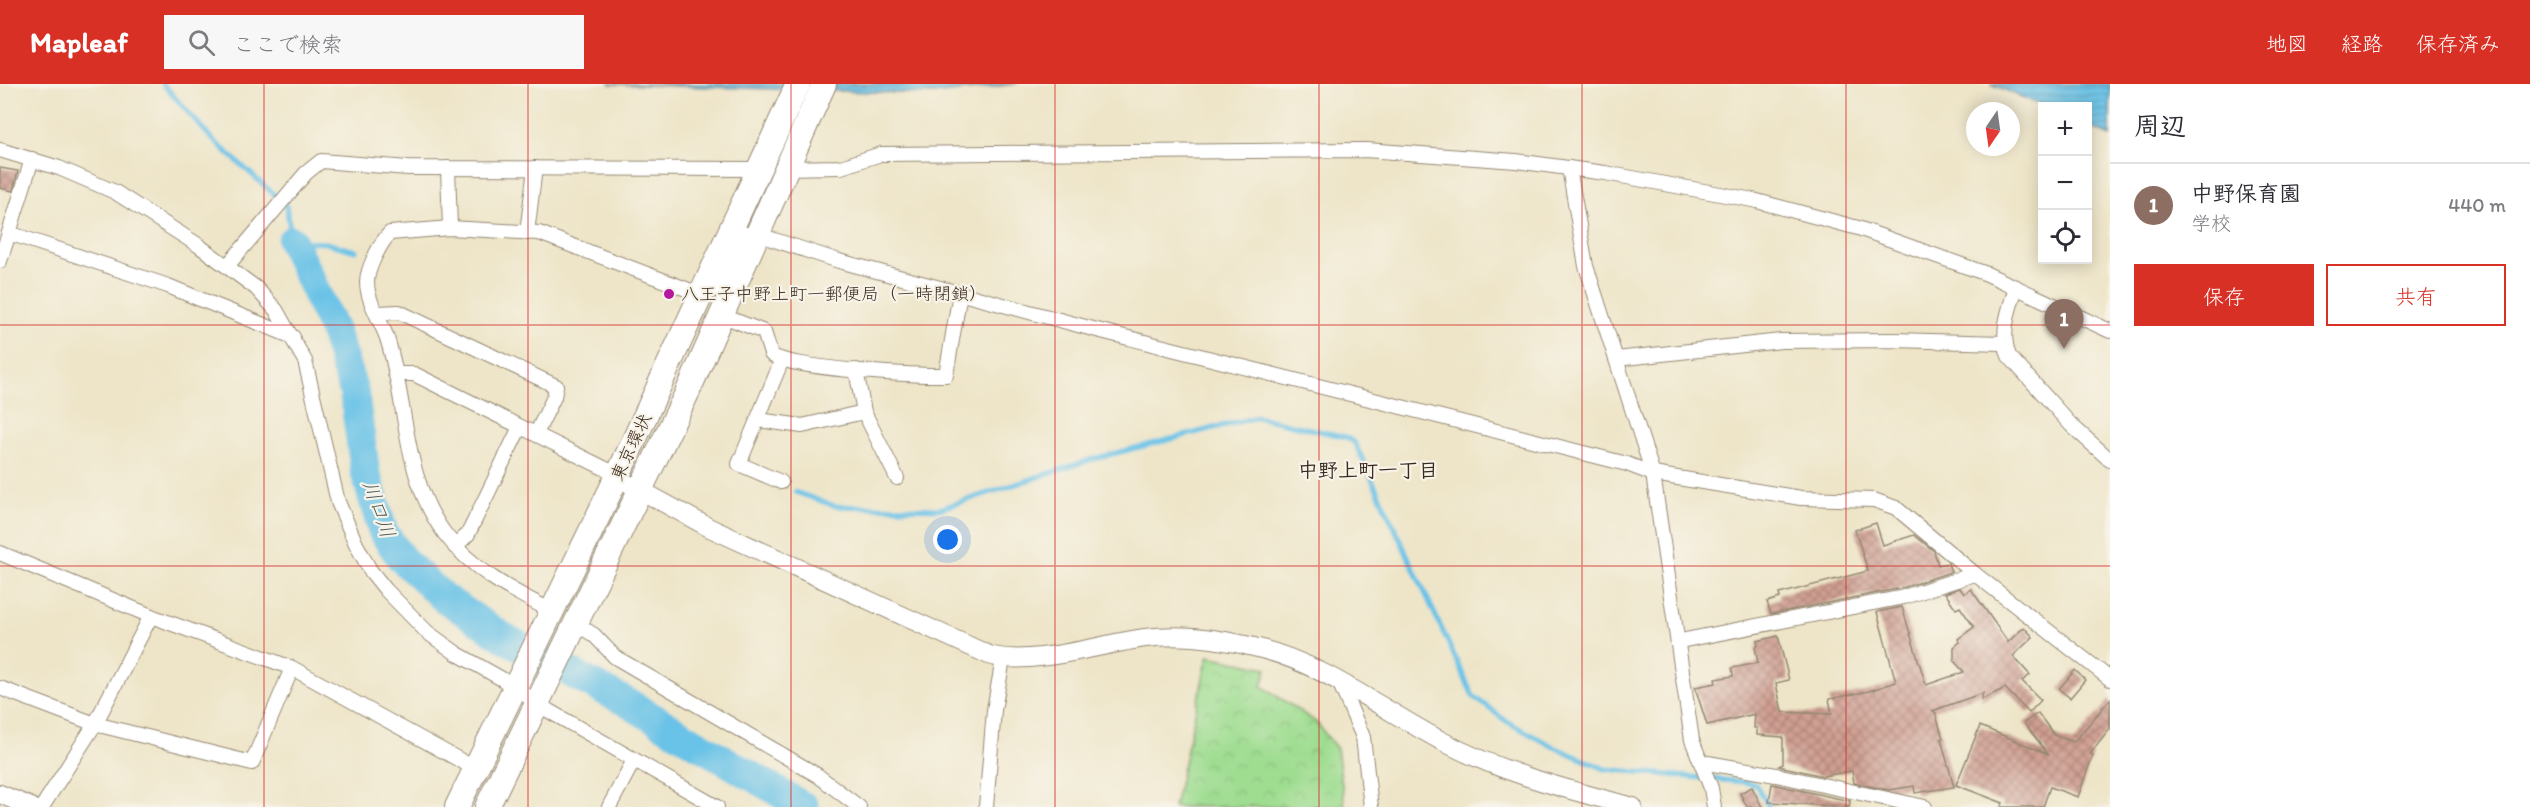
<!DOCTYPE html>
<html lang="ja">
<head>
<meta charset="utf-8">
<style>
	body { margin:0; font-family:Itim,"Klee One",sans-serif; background:#f7f7f7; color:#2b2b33 }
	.controls { position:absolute; right:18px; top:18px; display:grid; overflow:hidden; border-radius:0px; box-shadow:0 3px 15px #0003 }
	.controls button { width:54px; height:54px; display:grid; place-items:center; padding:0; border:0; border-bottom:2px solid #e1e1e2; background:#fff; color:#2b2b33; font:30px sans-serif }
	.compass { position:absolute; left:1966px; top:18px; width:54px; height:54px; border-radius:50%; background:#fff; box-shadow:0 3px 15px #0003; rotate:193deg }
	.you { position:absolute; left:948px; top:456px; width:21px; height:21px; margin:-15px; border:4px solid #fff; border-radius:50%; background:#1a73e8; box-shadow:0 0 0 9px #1a73e833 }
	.badge { display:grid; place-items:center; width:39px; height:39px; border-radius:50%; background:#d93025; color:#fff; font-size:20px; font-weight:700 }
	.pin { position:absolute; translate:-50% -50px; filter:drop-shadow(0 2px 3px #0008) }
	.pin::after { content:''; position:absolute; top:32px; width:21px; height:18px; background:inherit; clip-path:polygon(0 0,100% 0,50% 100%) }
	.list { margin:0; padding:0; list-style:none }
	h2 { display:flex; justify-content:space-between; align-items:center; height:78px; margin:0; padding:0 24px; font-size:26px }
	h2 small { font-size:20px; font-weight:400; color:#7c7c81 }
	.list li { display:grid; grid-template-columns:39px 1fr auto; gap:18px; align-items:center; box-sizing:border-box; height:84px; padding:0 24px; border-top:2px solid #e1e1e2 }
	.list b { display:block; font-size:22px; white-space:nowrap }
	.list p { margin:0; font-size:20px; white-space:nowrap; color:#7c7c81 }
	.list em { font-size:20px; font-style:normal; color:#7c7c81 }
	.actions { display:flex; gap:12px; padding:18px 24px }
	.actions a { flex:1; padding:14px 0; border:2px solid #d93025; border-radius:0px; text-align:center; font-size:21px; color:#d93025 }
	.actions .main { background:#d93025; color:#fff }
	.icon { flex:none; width:33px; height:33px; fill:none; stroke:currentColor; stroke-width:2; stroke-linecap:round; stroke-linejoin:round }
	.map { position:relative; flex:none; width:2110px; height:723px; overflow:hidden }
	header { display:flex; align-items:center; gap:36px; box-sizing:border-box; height:84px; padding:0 30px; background:#d93025; color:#fff }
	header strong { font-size:28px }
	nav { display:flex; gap:33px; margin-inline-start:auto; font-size:21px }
	.search { width:420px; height:54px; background:#f7f7f7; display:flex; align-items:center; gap:15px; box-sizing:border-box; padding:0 21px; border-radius:0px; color:#7c7c81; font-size:22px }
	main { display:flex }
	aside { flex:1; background:#fff }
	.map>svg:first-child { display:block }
	.park { fill:url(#park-crowns); stroke:#6d8458; stroke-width:1.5 }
	.water { fill:url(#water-rules); stroke:#527682; stroke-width:1.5 }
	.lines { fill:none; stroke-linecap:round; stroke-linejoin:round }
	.stream { stroke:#69c2e7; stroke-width:5 }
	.river { stroke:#69c2e7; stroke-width:30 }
	.building { fill:url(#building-cross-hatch) }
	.minor-casing { stroke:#948873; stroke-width:16 }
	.tertiary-casing { stroke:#948873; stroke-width:20 }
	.trunk-casing { stroke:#948873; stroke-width:26 }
	.minor { stroke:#fff; stroke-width:14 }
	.tertiary { stroke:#fff; stroke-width:18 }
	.trunk { stroke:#fff; stroke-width:24 }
	.grid { fill:none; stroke:#d62828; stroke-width:1.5; stroke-opacity:0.55 }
	.poi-dot { fill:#b5179e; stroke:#f7f3e8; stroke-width:2 }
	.labels { text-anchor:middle; stroke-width:4.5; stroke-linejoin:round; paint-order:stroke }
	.poi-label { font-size:18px; fill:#3b2a1e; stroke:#f7f3e8; text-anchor:start }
	.street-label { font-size:18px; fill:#3b2a1e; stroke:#f7f3e8 }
	.neighbourhood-label { font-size:20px; font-weight:bold; fill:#3b2a1e; stroke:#f7f3e8 }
	.water-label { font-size:20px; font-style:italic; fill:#49585a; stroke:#f7f3e8 }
</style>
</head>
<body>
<header>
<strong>Mapleaf</strong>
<div class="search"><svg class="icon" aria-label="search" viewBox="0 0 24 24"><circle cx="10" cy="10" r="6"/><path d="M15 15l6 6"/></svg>ここで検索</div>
<nav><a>地図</a><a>経路</a><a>保存済み</a></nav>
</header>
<main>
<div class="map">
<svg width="2110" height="723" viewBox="0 0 2110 723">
	<defs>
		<pattern id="park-crowns" width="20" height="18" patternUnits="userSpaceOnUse" patternTransform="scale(1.5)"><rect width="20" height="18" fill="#9fdd91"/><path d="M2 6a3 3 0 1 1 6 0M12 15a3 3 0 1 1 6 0" fill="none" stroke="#8abe7d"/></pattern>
		<pattern id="water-rules" width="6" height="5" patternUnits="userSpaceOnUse" patternTransform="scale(1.5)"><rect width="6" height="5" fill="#69c2e7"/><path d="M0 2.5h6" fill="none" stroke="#589ebb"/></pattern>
		<pattern id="building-cross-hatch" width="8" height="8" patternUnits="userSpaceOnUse" patternTransform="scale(1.5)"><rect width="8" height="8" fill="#d09f92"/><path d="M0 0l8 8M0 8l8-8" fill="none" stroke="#aa8277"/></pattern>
	</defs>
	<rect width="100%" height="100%" fill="#f7f3e8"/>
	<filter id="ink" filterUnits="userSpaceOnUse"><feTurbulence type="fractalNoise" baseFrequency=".0167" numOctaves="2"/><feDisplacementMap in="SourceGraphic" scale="12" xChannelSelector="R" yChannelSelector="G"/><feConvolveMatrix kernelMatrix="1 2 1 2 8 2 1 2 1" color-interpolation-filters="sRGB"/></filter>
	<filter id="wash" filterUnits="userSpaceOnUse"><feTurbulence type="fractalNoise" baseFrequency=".008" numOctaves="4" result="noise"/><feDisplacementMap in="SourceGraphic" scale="24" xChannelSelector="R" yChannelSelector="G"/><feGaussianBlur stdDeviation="1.35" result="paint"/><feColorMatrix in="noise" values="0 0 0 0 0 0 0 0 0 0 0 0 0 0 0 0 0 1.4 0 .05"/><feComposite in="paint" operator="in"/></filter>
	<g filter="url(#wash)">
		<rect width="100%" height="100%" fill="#eee5c8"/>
		<polygon class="park" points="1208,572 1267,584 1262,602 1316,638 1337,665 1345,723 1174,723"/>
		<g class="water">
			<polygon points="609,0 1017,0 933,10"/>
			<polygon points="1991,0 2110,0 2110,52 2088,42 2088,22 2043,22"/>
		</g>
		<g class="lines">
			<g class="stream">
				<polyline points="163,0 212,55 286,121 292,157 326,159 356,167"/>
				<polyline points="795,408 835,422 939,425 1093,375 1257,333 1346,353 1355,359 1473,612 1506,637 1554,663 1605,685 1744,698 1756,701 1769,723"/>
			</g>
			<polyline class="river" points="292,157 334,247 354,308 365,387 383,448 402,475 444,514 503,553 628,619 804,723"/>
		</g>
		<g id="blocks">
			<g class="building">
				<polygon points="0,84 18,87 13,107 0,104"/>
				<polygon points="1876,439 1883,461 1914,451 1934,467 1938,481 1948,479 1951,488 1902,504 1771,530 1767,518 1780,514 1779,510 1868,487 1855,446"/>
				<polygon points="1960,504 1964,510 1971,505 2008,558 2024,543 2033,553 2013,572 2030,591 2022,597 2041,616 2029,629 2005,604 1981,616 1983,609 1932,627 1935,628 1943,654 1941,655 1954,703 1915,709 1914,702 1889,706 1854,699 1852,687 1823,692 1779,682 1783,680 1783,653 1757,651 1757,644 1754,644 1755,630 1707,641 1695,603 1716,599 1715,595 1733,592 1732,584 1758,579 1755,563 1758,562 1757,557 1778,552 1789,596 1776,599 1782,628 1832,630 1829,615 1869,607 1896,598 1877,528 1902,523 1926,601 1964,588 1954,577 1954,563 1960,558 1958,555 1974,543 1960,523 1956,525 1945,509"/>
				<polygon points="2075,586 2085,596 2070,614 2059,605"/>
				<polygon points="2110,615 2110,645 2090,670 2093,671 2078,713 2050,703 2043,723 2001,723 2003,719 1956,701 1980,642 2048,670 2024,639 2038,629 2054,651 2074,658"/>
				<polygon points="1772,700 1850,717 1849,723 1769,718"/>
				<polygon points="1752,703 1762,723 1747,723 1740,709"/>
			</g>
		</g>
	</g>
	<g filter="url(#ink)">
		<use href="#blocks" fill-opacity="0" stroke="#948873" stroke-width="1.5"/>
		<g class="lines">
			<defs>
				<g id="minor">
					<polyline points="0,66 59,84 115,108 198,161 256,204 276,226 305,277 338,418 356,460 370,486 386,506 427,548 456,569 502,595 549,627 717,723"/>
					<polyline points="448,84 450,144"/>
					<polyline points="783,84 841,83 881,70 1366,66 1516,77 1605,89 1753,116 1858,144 1987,190 2110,247"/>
					<polyline points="1569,84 1586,182 1653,390 1692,656 1711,704 1714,723"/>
					<polyline points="9,149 32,75"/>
					<polyline points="527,149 535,84"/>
					<polyline points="0,177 9,149 168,202 293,253"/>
					<polyline points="228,181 306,89 321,77 408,84 764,85"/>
					<path d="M 2016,203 C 2009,226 2000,248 2009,272 L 2071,341 L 2110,376"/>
					<polyline points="377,229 399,228 556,302 554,313 536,350"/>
					<path d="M 721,231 L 764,248 L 771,270 C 784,285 921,292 946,291 L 960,209"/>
					<polyline points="1616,275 1781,257 1893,256 2004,259"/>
					<polyline points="856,286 864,328 897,394"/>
					<polyline points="395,290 414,290 618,391"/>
					<polyline points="758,336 802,342 864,328"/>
					<polyline points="781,398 739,380 782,276"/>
					<polyline points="455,463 468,450 520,343"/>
					<polyline points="0,469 151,532 292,584 476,685"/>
					<path d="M 552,527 C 512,507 472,486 445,450 C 402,392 408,320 387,254 C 381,237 367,217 367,198 C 367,185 380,159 390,149 L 450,144 L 539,149 L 702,211 C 724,207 732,172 741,154 L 745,150 L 756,150 L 839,177 L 1093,245 L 1627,380 L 1653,390 L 1801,414 L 1874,416 L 1896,424 L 1975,490 L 2110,595"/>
					<polyline points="575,539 594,551 615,573 817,691 859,723"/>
					<polyline points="1680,557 1904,513 1975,490"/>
					<polyline points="1340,600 1363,653 1371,723"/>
					<polyline points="0,604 95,640 252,679 292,584"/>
					<polyline points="1702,678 1776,691 1925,723"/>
					<polyline points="42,723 95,640 151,532"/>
					<polyline points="609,723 634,676"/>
					<polyline points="986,723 994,626 1003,575"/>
				</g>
				<g id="tertiary">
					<path d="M 631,401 L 710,444 L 989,571 C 1031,583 1100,560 1145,554 C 1182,549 1223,555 1258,564 C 1324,580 1381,625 1440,656 C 1501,689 1566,705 1633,723"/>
					<polyline points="0,710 31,723"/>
				</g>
				<g id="trunk">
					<polyline points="457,723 618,391 798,0"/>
					<polyline points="487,723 688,307 824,0"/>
				</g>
			</defs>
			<use href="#minor" class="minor-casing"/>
			<use href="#tertiary" class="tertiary-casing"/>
			<use href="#trunk" class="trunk-casing"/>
			<use href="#minor" class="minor"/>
			<use href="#tertiary" class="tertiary"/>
			<use href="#trunk" class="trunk"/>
		</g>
	</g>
	<path class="grid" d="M 264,0 L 264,723M 528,0 L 528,723M 791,0 L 791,723M 1055,0 L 1055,723M 1319,0 L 1319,723M 1582,0 L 1582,723M 1846,0 L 1846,723M 0,241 L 2110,241M 0,482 L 2110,482"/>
	<circle class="poi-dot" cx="669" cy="210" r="6"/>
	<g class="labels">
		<g class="poi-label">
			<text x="681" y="216">八王子中野上町一郵便局（一時閉鎖）</text>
		</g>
		<g class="street-label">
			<text transform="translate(631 363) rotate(-65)" y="6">東京環状</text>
		</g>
		<g class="neighbourhood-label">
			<text x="1368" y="393">中野上町一丁目</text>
		</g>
		<g class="water-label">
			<text transform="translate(379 425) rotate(70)" y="7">川口川</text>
		</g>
	</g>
</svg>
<div class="controls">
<button>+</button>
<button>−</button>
<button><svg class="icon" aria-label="locate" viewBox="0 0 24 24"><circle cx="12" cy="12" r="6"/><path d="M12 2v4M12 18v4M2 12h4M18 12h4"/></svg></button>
</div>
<svg class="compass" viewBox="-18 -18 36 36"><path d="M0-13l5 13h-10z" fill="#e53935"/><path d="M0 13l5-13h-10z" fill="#7c7c81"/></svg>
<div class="you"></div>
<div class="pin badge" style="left:2064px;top:265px;background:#8d6e63">1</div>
</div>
<aside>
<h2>周辺<small></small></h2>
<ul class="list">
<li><span class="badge" style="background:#8d6e63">1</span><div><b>中野保育園</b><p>学校</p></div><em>440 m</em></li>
</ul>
<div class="actions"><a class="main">保存</a><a>共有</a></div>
</aside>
</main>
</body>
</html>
